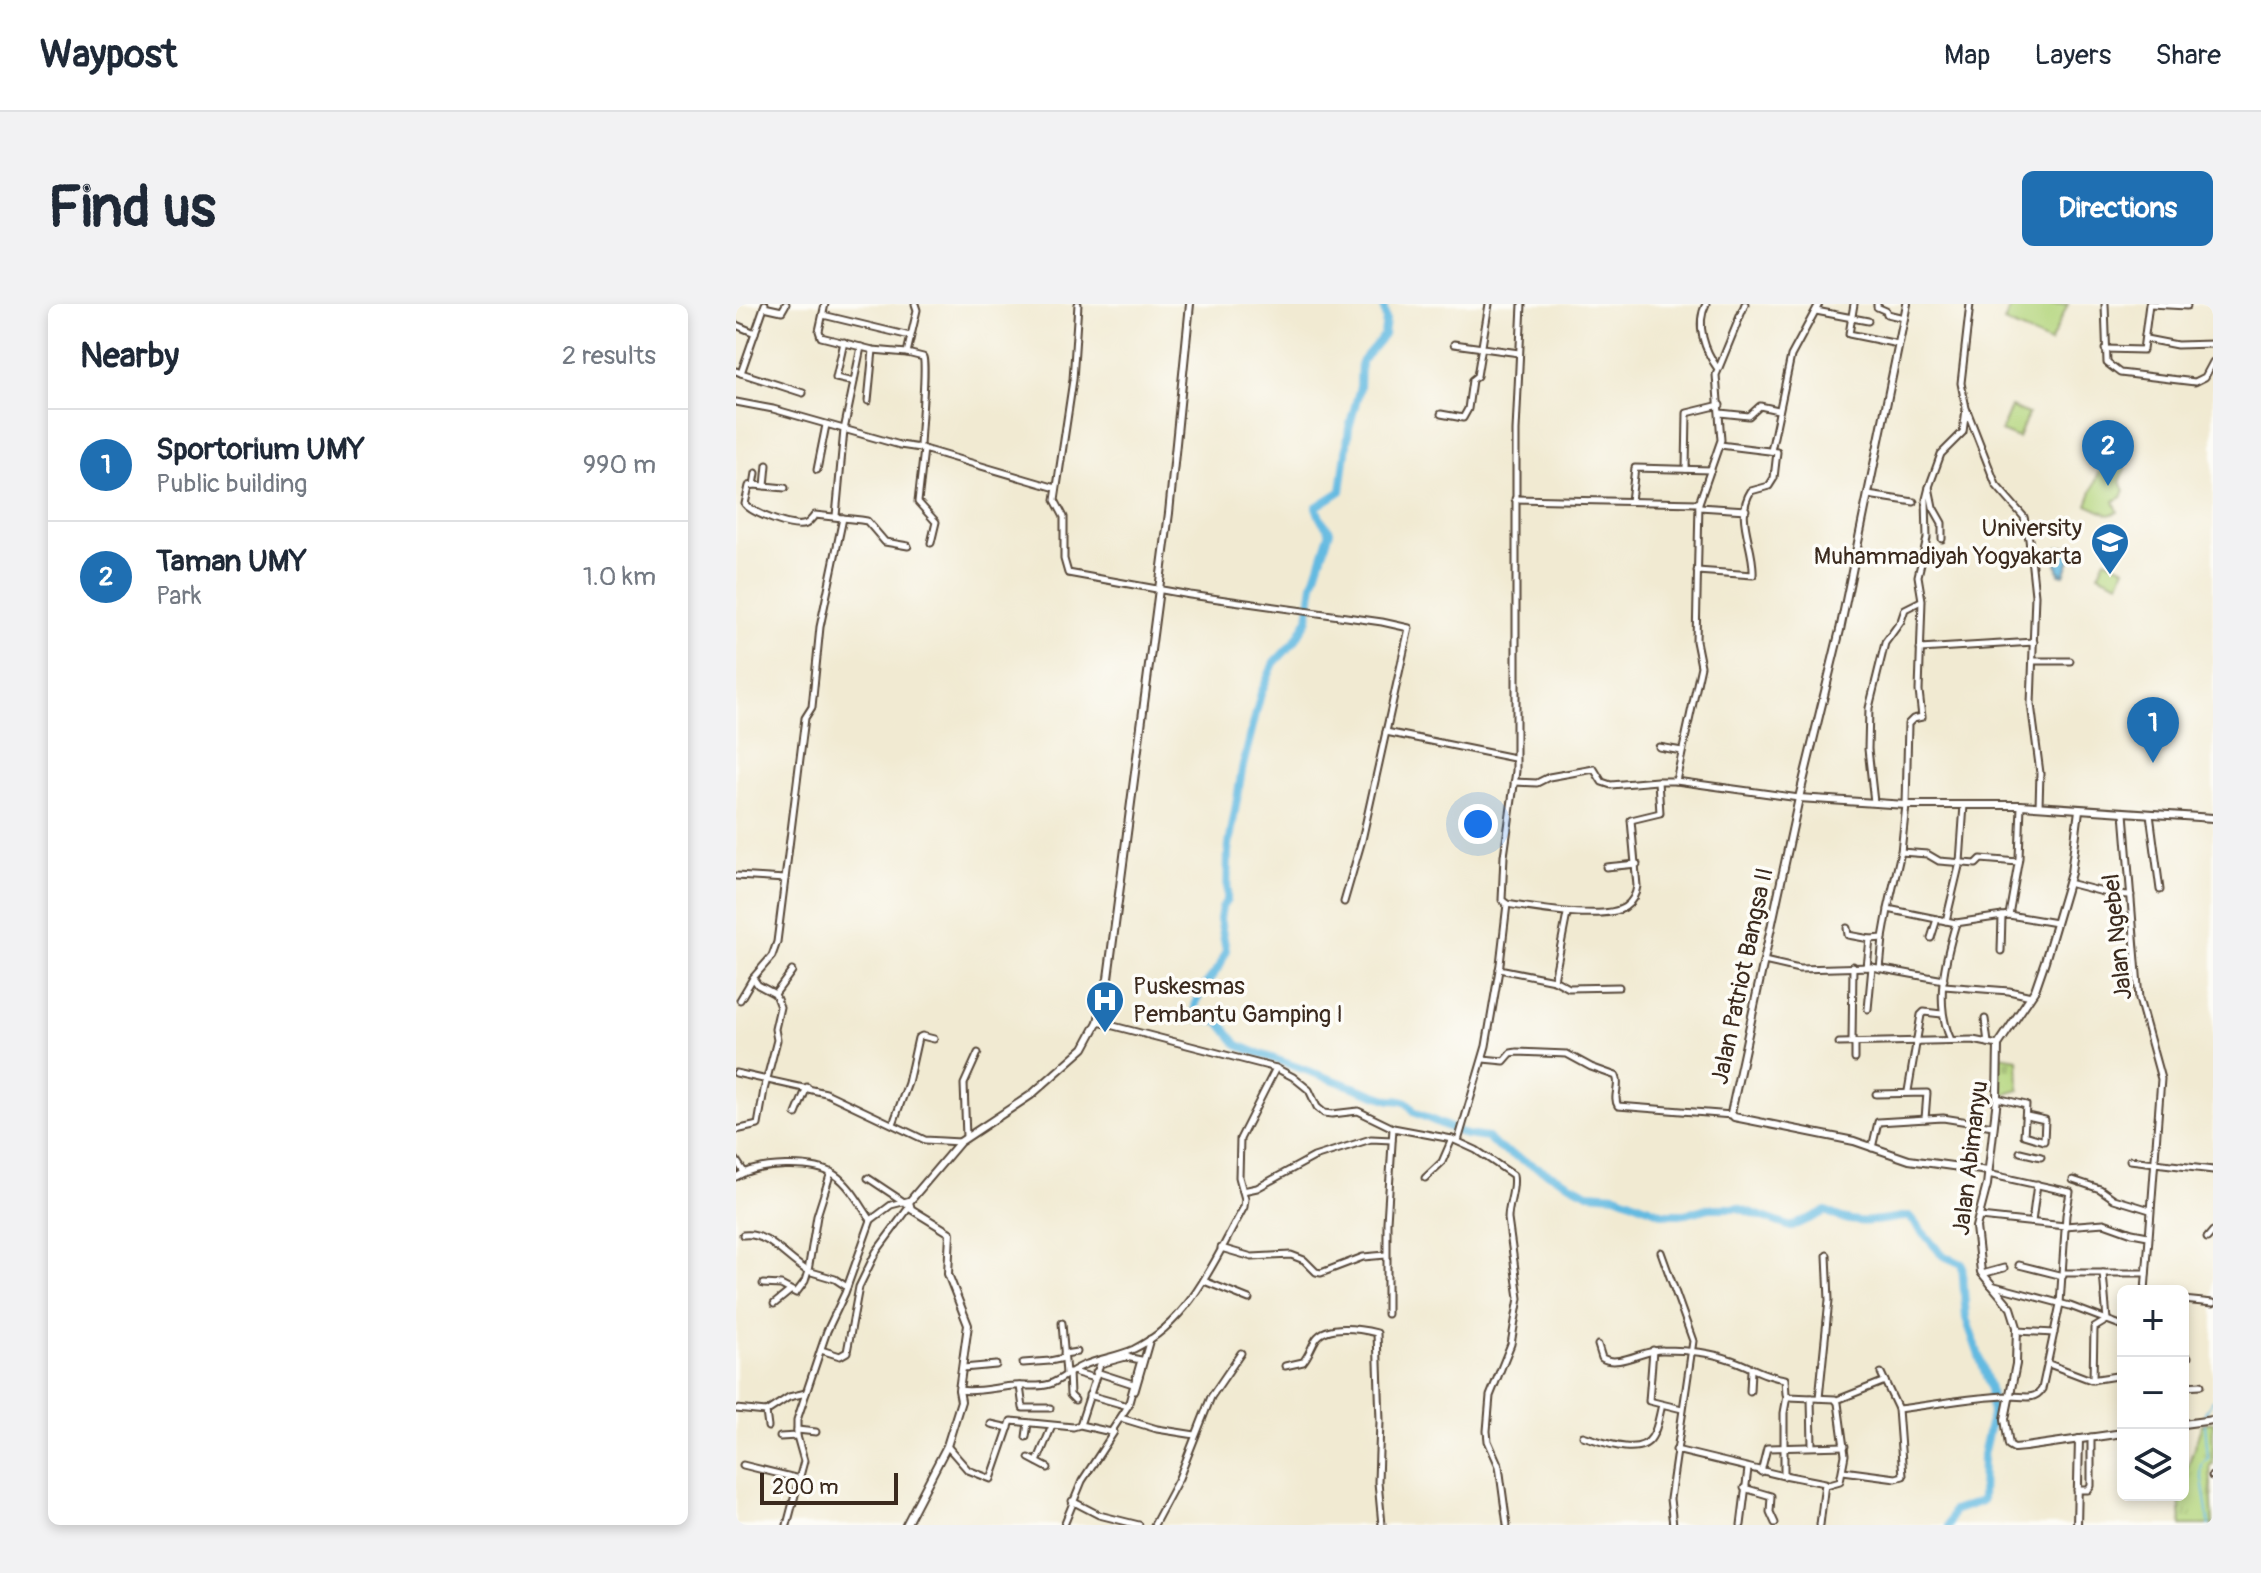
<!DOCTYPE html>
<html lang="en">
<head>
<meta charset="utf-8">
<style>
	body { margin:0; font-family:Pangolin,sans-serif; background:#f2f2f3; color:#1f2937 }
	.controls { position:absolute; right:24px; bottom:24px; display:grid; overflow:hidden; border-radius:12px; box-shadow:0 4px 12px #0003 }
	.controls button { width:72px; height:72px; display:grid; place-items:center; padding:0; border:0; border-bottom:2px solid #e0e1e3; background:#fff; color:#1f2937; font:40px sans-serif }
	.scale { position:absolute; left:24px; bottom:20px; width:138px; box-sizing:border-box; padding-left:8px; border:4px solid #3b2a1e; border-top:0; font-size:22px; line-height:28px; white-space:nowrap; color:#3b2a1e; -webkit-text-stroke:6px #fdfcf7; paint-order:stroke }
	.you { position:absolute; left:742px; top:520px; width:28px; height:28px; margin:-20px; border:6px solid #fff; border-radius:50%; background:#1a73e8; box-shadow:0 0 0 12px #1a73e833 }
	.badge { display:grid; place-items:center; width:52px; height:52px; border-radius:50%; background:#1f6fb2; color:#fff; font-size:26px; font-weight:700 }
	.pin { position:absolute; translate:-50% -66px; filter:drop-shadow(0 2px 4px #0008) }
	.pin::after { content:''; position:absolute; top:42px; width:28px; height:24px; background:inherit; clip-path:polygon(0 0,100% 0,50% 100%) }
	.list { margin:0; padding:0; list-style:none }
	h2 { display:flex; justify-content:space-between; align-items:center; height:104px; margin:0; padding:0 32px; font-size:34px }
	h2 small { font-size:26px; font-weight:400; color:#747a83 }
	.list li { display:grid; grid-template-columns:52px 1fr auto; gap:24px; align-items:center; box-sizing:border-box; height:112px; padding:0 32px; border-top:2px solid #e0e1e3 }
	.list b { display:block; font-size:30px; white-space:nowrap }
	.list p { margin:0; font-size:26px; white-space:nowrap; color:#747a83 }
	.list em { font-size:26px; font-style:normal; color:#747a83 }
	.icon { flex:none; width:44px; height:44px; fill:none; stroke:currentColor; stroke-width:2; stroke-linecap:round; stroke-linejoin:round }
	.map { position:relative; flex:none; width:1477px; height:1221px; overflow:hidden; border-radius:12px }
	header { display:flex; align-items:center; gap:48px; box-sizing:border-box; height:112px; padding:0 40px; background:#fff; border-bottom:2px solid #e0e1e3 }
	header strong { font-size:38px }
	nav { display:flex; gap:44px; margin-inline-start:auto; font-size:28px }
	.intro { display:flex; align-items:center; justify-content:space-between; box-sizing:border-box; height:192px; padding:0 48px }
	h1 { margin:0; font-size:56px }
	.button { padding:20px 36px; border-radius:12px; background:#1f6fb2; color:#fff; font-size:28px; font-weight:700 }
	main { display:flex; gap:48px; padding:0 48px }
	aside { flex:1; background:#fff; border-radius:12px; box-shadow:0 4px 12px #0003 }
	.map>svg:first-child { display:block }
	.grass { fill:url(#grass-tufts); stroke:#78804e; stroke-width:2 }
	.cemetery { fill:url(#cemetery-stones); stroke:#78804e; stroke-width:2 }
	.green { fill:#b4d57d; stroke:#78804e; stroke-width:2 }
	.water { fill:url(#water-waves); stroke:#507280; stroke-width:2 }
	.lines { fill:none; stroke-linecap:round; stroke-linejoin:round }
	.stream { stroke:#64bae1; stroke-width:2 }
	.river { stroke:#64bae1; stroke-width:8 }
	.minor-casing { stroke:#564739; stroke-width:9 }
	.tertiary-casing { stroke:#564739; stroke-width:10 }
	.minor { stroke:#fff; stroke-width:5 }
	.tertiary { stroke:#fff; stroke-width:6 }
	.labels { text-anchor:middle; stroke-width:7; stroke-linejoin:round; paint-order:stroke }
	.poi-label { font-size:24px; fill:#3b2a1e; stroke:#fdfcf7; text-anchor:end }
	.street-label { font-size:24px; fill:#3b2a1e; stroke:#fdfcf7 }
</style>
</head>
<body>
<header>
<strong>Waypost</strong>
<nav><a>Map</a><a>Layers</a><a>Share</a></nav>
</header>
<div class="intro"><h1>Find us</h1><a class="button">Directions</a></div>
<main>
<aside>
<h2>Nearby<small>2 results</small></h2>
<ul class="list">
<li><span class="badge">1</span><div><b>Sportorium UMY</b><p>Public building</p></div><em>990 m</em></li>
<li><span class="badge">2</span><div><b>Taman UMY</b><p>Park</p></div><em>1.0 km</em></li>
</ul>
</aside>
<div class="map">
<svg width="1477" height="1221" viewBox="0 0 1477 1221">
	<defs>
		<pattern id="grass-tufts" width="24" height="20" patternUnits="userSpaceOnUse" patternTransform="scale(2)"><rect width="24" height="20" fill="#b4d57d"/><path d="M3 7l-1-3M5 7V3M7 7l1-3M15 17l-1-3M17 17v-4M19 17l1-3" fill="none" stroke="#9cb76c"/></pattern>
		<pattern id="cemetery-stones" width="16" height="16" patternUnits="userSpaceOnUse" patternTransform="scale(2)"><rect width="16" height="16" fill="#b4d57d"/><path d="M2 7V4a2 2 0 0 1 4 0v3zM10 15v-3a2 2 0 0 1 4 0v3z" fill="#9cb76c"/></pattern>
		<pattern id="water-waves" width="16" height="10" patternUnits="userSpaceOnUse" patternTransform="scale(2)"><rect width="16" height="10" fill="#64bae1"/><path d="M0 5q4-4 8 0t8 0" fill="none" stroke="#5497b6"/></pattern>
	</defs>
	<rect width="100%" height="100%" fill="#fdfcf7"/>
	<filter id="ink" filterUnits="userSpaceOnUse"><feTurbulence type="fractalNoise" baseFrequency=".0125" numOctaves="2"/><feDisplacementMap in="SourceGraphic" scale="16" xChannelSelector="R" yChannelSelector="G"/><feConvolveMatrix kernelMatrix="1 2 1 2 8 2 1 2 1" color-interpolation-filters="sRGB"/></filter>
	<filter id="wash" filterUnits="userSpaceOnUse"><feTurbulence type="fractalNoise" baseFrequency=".006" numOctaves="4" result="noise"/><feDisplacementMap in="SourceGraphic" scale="32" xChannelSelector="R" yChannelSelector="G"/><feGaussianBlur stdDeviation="1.8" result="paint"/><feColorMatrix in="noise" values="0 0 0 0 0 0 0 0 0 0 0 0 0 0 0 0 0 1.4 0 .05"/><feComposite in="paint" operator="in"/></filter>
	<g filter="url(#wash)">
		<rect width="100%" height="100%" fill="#f1ead2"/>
		<polygon class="grass" points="1477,1118 1477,1160 1474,1161 1477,1221 1445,1221 1443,1191 1447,1191 1447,1177 1466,1120"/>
		<polygon class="cemetery" points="1264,752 1282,755 1283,786 1264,792"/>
		<g class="green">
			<polygon points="1276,0 1332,0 1314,39 1268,18"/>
			<polygon points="1275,103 1292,110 1282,134 1265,127"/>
			<polygon points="1375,157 1390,164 1384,178 1389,186 1386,193 1378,197 1382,208 1373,211 1351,201 1366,160"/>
			<polygon points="1369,255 1389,264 1383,279 1362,270"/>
		</g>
		<polygon class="water" points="1335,242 1341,244 1340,254 1334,256 1328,271 1323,270 1319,247 1321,244"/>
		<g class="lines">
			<g class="stream">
				<polyline points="1469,1115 1469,1109 1477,1095"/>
				<polyline points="1469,1120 1472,1154 1466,1160 1465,1169 1473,1221"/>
			</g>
			<path class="river" d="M 647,0 L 650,16 L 648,31 L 625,58 L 624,83 L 613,124 L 605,187 L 580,203 L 584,214 L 594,227 L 577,280 L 572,315 L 559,337 L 538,359 L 525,389 L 506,466 L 492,547 L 491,596 L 486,603 L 484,615 L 490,646 L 484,662 L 466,685 L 459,702 L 460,715 L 483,717 L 502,741 L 516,747 L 654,796 C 666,796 672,797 678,808 L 730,831 L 752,834 L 761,843 L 852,889 L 880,891 L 928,910 L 949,910 L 973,904 L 1002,904 L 1055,923 L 1090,907 C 1119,924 1142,916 1173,912 L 1206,951 L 1226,960 L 1230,1014 L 1254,1084 L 1256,1111 L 1247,1151 L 1246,1197 L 1217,1207 L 1212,1221"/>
		</g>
	</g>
	<g filter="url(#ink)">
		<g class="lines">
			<defs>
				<g id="minor">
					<polyline points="89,0 83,27 85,33 137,46 171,49"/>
					<path d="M 179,0 L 181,6 L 171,49 L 187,53 C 191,61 184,128 184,144"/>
					<polyline points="342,0 337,76 319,196 328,213 328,255 332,269 454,291 646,318 673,324 626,536 608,598"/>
					<path d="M 786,0 L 780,127 L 780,467 L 768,552 L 766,596 L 771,600 C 795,604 869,617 889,603 C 896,598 900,590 901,582 L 895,516 L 924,509 L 922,477 L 940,477"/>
					<path d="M 970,0 C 959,21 969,47 982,65"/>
					<polyline points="1009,0 980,71 985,136 963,199 960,337 965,362 940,477 1063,494"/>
					<polyline points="1118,0 1113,30 1162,40"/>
					<polyline points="1141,0 1141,3 1150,7 1151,10 1168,14"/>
					<polyline points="1234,0 1225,79 1230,104 1260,181 1288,213 1293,235 1299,291 1295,400 1304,469 1303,502"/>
					<polyline points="1369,0 1371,59 1384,69 1459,78 1469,73 1477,58"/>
					<polyline points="1414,0 1451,2"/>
					<polyline points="28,3 46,7 50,0"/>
					<polyline points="1080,7 1132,17"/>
					<polyline points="87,11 174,32"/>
					<polyline points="0,21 19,29"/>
					<polyline points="1410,35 1441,41 1477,40"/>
					<polyline points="718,40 783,49"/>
					<polyline points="1369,45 1407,46 1413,0"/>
					<polyline points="0,67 5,69 29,0"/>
					<polyline points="5,69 67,89"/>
					<polyline points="118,77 125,43"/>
					<polyline points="132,97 137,46"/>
					<polyline points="0,98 37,105 164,141 184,144 320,184"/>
					<polyline points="984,109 1013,112 1024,102 1042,106"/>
					<polyline points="705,110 727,114 732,105 736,76 741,72 753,0"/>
					<polyline points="188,145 182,198 200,218 195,239"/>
					<polyline points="1035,147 1055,52 1083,0"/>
					<polyline points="950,165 951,109 984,101"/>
					<polyline points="81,166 90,121"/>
					<path d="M 20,169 L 18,181 L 13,182 L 9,200 C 16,209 59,226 70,220 C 74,218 76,214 79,211 L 125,216 L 131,217 L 149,238 L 172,242"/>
					<polyline points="18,181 49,184"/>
					<polyline points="29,182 31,161"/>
					<polyline points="1193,183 1190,195 1191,234 1182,272 1186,296 1183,387 1186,413 1177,415 1172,420 1170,501 1165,548 1152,605 1220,619 1273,611 1320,619"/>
					<polyline points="1132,191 1178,198"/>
					<polyline points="779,195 962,199"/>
					<polyline points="895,197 899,164 975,166"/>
					<polyline points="963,203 1010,206"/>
					<polyline points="100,212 108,126 118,78 100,74 108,38"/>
					<polyline points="1206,235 1206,219 1197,203 1193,183 1205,150 1227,128 1230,105"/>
					<path d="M 961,267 L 1017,271 C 1019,243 998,213 1015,187 L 1033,182 L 1038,174 L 1041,148 L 984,141"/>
					<polyline points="1184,345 1298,338"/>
					<polyline points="1297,357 1334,357"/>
					<polyline points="650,428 778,454"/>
					<polyline points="923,443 946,447"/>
					<polyline points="778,478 801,479 813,473 858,465 866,478 875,481 921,477"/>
					<polyline points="1138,498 1132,445 1133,404 1149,339 1165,317 1169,305 1185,297"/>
					<polyline points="1388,509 1403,695 1425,775 1409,987"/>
					<polyline points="1414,510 1424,586"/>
					<polyline points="1165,548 1191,550 1203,557 1240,560 1245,555 1282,558"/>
					<polyline points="870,563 901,560"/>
					<polyline points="0,572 49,575 69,414 76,403 84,323 107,214"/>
					<polyline points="1332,579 1375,590 1395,591"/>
					<polyline points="1273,611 1283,554 1285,501"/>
					<polyline points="1210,617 1224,558 1228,501"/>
					<polyline points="1111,624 1112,631 1134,635"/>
					<polyline points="1195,634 1201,615"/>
					<polyline points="1265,647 1266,612"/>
					<polyline points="1028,657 1063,665 1136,663 1208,676"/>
					<polyline points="1131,663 1134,635 1147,634 1152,606"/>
					<polyline points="763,665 818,676 833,684 883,683"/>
					<polyline points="1144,665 1147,634"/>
					<polyline points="818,676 831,610"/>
					<polyline points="1208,682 1273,687 1295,692"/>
					<polyline points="39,690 56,667"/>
					<polyline points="4,696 17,674"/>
					<polyline points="1132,705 1136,663"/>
					<polyline points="1249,715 1252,739"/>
					<path d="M 362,718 L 540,764 L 557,773 L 573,786 L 581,803 L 588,809 L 596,810 L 622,807 L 657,824 L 716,835 L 740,846 L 777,871 C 780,885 772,900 772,915 L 783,994 L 775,1040 L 754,1092 L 751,1127 L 752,1137 L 763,1162 L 771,1221"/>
					<path d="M 1215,736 C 1198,700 1209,656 1220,619"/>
					<polyline points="1116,737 1117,662"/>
					<polyline points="1119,738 1119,755"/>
					<polyline points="1103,739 1237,736 1262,741"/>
					<path d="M 747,755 L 768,757 L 775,749 L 781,748 L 831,750 L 855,763 L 880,772 C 885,782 876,792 882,802 L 996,811"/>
					<polyline points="0,769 90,789 189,836 224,838"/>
					<polyline points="1172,787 1185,711 1188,708 1206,710"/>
					<polyline points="1140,790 1191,789 1189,815"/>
					<polyline points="1261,794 1290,801 1288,831 1308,837 1309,816 1291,812"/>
					<polyline points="60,810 71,783"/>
					<polyline points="157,820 172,779 182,734 186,732 198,735"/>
					<polyline points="0,826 22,821 28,786 41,736 39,725 44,703 39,690 22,681 17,674 36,652 41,638 49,575"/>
					<polyline points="230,833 228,780 242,749"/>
					<polyline points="722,837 750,742 764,660 771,600"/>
					<polyline points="1136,844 1142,818 1207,814 1257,822"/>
					<polyline points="1284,848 1305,853"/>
					<polyline points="0,856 8,868"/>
					<polyline points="1394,856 1477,866"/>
					<polyline points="95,868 81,912 72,967 99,975 111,983"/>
					<path d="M 0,873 C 21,859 78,857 99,871 C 114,881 125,902 135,916"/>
					<polyline points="689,874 706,858 716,835"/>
					<polyline points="1337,876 1364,885 1378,895 1414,906"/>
					<polyline points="507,887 521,884 578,853 635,835 656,836"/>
					<polyline points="1244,913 1329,922 1368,919 1396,929 1412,932"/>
					<polyline points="1296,918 1301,880"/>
					<path d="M 7,931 C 32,927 51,956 72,967 L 69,977 L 60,989 L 45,981 L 27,980"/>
					<polyline points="1471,934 1477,927"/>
					<polyline points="485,944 516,953 555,951 568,956 580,968 585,969 627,953 650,951"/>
					<polyline points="925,948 957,1037 934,1195 937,1221"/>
					<polyline points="1283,961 1327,972"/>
					<polyline points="1327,969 1410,969"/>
					<polyline points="1246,970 1268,964"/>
					<polyline points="468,977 513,995"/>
					<polyline points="1255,981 1334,1002 1387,1022"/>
					<polyline points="1447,996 1477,999"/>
					<polyline points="38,1000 54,987"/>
					<polyline points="651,1010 651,918 657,824"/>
					<polyline points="326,1019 330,1070"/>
					<polyline points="1282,1027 1318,1029"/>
					<path d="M 862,1041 L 866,1054 C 883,1064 908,1045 927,1046 C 951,1046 974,1048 996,1056 C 1016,1063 1027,1072 1049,1075 L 1050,1090 L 1053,1093 L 1099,1095 L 1102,1099 L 1109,1151 L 1104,1177 L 1090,1181"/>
					<polyline points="85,1046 104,1052 111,1048 123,983 140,948 174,902 132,874"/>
					<polyline points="917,1046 913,1097 946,1105"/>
					<polyline points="328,1050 341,1048"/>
					<polyline points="1447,1052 1452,1053"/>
					<polyline points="287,1059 314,1057 328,1054"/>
					<polyline points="1313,1060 1355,1076 1387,1071"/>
					<path d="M 549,1062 L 567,1058 C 573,1051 575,1043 580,1035 C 591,1019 625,1025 641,1029 L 644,1117 L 642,1178 L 646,1221"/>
					<polyline points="227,1064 260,1061"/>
					<polyline points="333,1068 334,1091 339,1096"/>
					<polyline points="360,1068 397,1080"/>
					<polyline points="341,1069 358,1074"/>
					<polyline points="1357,1076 1358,1024 1371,1016 1367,969"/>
					<polyline points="284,1082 287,1104 314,1104"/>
					<polyline points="1447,1082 1465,1081"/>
					<path d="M 223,1086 C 242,1089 259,1083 278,1082 C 289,1081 303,1084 314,1080 C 327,1075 338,1064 351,1060 C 367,1054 382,1052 398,1045 C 455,1017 479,955 508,903 L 509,895 L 503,873 L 504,835 L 540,764"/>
					<polyline points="399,1087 414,1035"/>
					<polyline points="1014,1087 1015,1066"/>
					<polyline points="353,1091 392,1102"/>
					<polyline points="1075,1094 1076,1142"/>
					<polyline points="1083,1094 1093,996 1091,951"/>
					<polyline points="1101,1096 1149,1077"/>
					<polyline points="0,1105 30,1108 32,1123"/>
					<path d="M 1162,1105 C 1198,1101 1235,1093 1271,1092 C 1285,1091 1298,1098 1306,1085 L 1324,1000 L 1330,911 L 1334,888 L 1252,870"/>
					<polyline points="30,1108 53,1093 70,1089"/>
					<polyline points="388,1115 421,1125 459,1131"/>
					<polyline points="255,1120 273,1124"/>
					<polyline points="61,1126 80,1128"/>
					<path d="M 847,1132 C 864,1137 904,1154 916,1133 C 922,1124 923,1111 926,1101"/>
					<polyline points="44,1133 61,1132"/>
					<polyline points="290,1133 292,1119"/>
					<polyline points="211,1142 232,1166 255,1175 275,1117 337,1123 344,1121 375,1128 392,1102 405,1056 390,1053 364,1060 344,1121"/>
					<polyline points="940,1146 1048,1172 1048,1109 1051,1092"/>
					<polyline points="293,1154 312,1164"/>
					<polyline points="301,1158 316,1122"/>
					<polyline points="7,1161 64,1175"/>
					<polyline points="1107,1167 1160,1174 1167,1172 1162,1105 1145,1069"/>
					<polyline points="1025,1168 1031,1144 1109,1142"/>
					<polyline points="1048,1171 1089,1179 1084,1221"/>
					<polyline points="1476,1172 1477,1172"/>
					<polyline points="1008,1184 1035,1192 1034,1208 1039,1219"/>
					<polyline points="1341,1186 1352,1186 1355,1182 1355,1133"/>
					<polyline points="336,1197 363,1211 403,1221"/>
					<polyline points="51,1221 68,1157 61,1132 61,1116 91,1027 109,989 135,916 155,901 175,896"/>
					<polyline points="328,1221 346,1177 378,1128"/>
					<polyline points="418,1221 443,1174 475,1093 505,1049"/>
					<polyline points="1005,1221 1012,1165"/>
				</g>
				<g id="tertiary">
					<polyline points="1171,0 1104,326 1063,494 995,809 998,813 1118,837 1173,856 1252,867"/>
					<polyline points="1063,494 1170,501 1285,501 1477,514"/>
					<polyline points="1343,506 1335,569 1309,657 1299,686 1262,741 1261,794 1251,881 1240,923 1245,968 1275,1004 1281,1023 1280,1060 1269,1115 1273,1141 1278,1144 1289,1143 1387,1129"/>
					<polyline points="1447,1120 1477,1116"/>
					<polyline points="170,1221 211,1142 225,1097 223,1086 232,1021 212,970 214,929 175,905 173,898 224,838 295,791 348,744 362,718 372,674 433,209 454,0"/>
					<polyline points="1341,1221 1343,1135"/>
				</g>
			</defs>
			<use href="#minor" class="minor-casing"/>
			<use href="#tertiary" class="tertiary-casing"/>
			<use href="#minor" class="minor"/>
			<use href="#tertiary" class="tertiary"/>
		</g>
	</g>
	<defs>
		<symbol id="university-pin" viewBox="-11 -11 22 30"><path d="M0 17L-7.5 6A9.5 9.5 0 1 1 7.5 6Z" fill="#1f6fb2" stroke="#fdfcf7"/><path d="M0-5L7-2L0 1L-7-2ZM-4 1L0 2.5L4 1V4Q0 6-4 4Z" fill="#fff"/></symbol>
		<symbol id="hospital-pin" viewBox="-11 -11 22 30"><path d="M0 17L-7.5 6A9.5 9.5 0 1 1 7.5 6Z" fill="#1f6fb2" stroke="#fdfcf7"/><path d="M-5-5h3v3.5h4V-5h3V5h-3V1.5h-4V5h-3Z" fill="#fff"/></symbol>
	</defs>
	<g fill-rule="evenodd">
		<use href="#university-pin" x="1352" y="216" width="44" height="60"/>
		<use href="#hospital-pin" x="347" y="674" width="44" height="60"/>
	</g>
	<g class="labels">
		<g class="poi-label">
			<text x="1346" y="232">University<tspan x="1346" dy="28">Muhammadiyah Yogyakarta</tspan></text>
			<text x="397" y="690" text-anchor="start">Puskesmas<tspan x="397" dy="28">Pembantu Gamping I</tspan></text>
		</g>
		<g class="street-label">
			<text transform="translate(1381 633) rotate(-96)" y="8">Jalan Ngebel</text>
			<text transform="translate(1006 672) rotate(-78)" y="8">Jalan Patriot Bangsa II</text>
			<text transform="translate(1234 854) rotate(-83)" y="8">Jalan Abimanyu</text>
		</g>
	</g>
</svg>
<div class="controls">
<button>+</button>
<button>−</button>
<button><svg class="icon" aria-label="layers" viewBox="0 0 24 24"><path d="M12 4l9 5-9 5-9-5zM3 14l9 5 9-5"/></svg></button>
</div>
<div class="scale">200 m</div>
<div class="you"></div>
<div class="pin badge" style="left:1417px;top:459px">1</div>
<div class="pin badge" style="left:1372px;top:182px">2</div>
</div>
</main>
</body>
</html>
